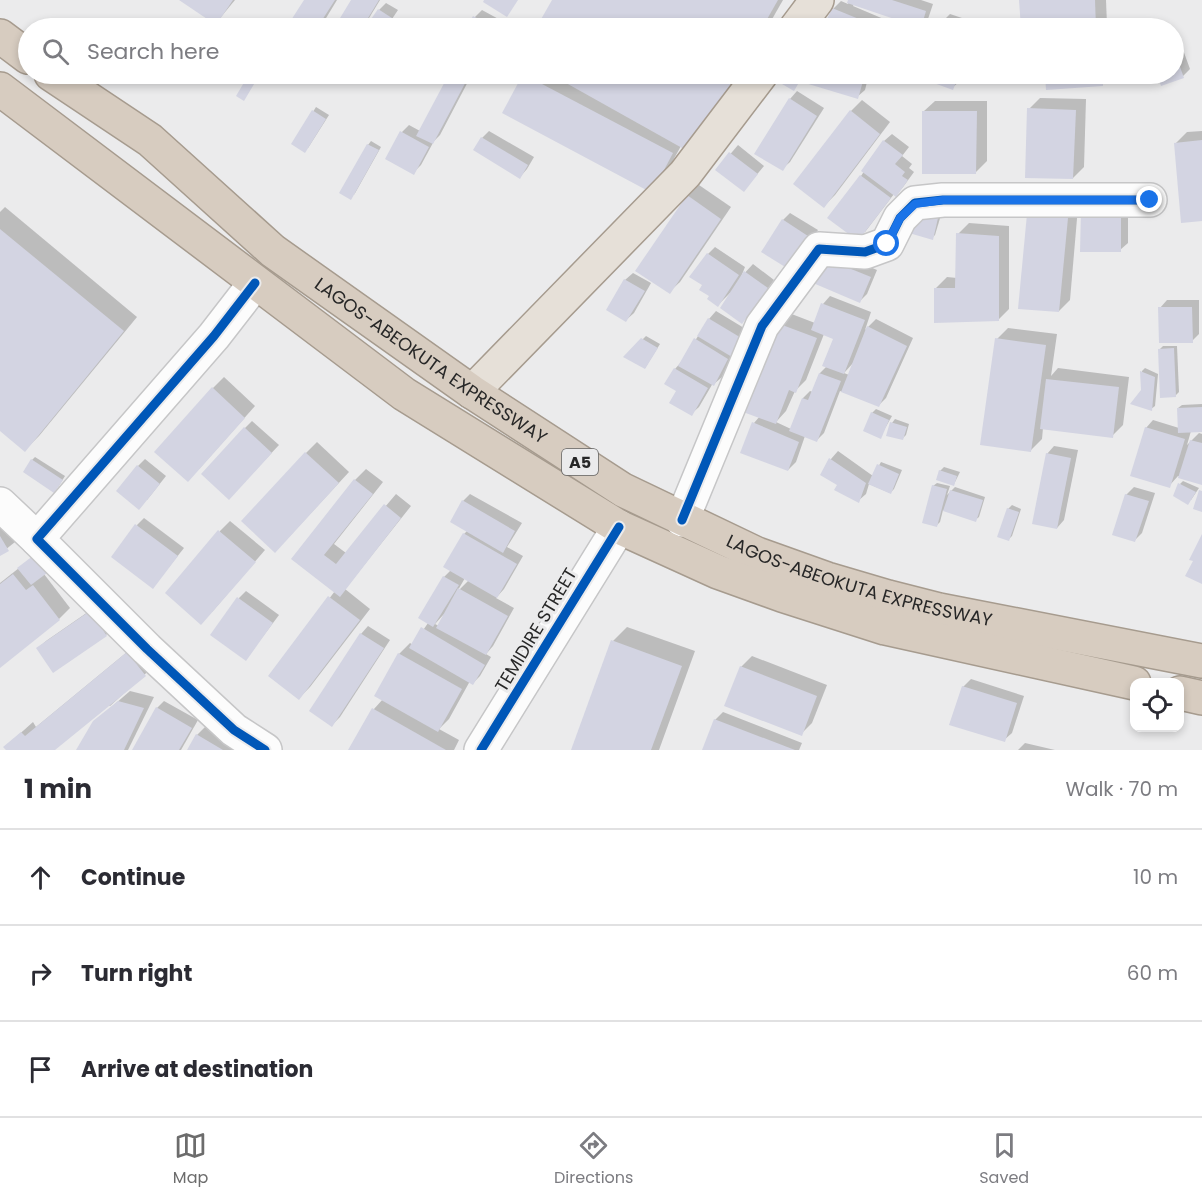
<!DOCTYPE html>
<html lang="en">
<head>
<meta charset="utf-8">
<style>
	body { margin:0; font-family:Poppins,sans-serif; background:#f2f2f3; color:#2b2b33 }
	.controls { position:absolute; right:18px; bottom:18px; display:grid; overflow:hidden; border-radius:12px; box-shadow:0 3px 9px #0003 }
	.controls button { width:54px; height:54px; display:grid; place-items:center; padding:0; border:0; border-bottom:2px solid #e1e1e2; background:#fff; color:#2b2b33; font:30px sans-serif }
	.stop { position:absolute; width:18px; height:18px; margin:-14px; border:4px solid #1a73e8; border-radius:50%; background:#fff }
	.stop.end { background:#1a73e8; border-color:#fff; box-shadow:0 2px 6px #0008 }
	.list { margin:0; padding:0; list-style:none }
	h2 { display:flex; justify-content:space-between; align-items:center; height:78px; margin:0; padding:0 24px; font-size:26px }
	h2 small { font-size:20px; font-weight:400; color:#7c7c81 }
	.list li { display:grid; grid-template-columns:39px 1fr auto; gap:18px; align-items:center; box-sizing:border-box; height:96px; padding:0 24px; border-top:2px solid #e1e1e2 }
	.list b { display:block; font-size:22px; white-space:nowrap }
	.list em { font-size:20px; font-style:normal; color:#7c7c81 }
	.icon { flex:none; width:33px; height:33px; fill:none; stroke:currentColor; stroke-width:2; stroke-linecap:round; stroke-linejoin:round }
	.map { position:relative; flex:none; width:1202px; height:750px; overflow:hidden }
	.search { position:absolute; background:#fff; box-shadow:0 3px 9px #0003; left:18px; right:18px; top:18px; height:66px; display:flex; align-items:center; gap:15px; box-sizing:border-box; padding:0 21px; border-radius:33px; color:#7c7c81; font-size:22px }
	.sheet { height:366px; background:#fff }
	nav { display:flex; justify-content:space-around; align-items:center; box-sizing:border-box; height:84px; border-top:2px solid #e1e1e2; background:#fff; font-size:16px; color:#7c7c81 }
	nav a { display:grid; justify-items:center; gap:3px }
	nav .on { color:#6c6c6c }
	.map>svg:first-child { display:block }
	.shadow { fill:#0003; fill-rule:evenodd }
	.building { fill:#d3d4e2 }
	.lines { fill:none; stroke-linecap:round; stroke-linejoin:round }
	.minor-casing { stroke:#c6c6c7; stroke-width:36 }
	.major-casing { stroke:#a69b8e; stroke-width:36 }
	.highway-casing { stroke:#a69b8e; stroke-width:36 }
	.minor { stroke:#fcfcfc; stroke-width:33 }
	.major { stroke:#e6e0d8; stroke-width:33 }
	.highway { stroke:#d7ccc0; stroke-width:33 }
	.cycleway-casing { stroke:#ebebec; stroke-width:13 }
	.cycleway { stroke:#0057b8; stroke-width:9 }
	.route { stroke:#1a73e8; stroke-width:8 }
	.labels { text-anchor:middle; stroke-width:6; stroke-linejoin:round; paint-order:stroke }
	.shield { fill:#ebebec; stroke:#626262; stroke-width:1.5 }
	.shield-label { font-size:16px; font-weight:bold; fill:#272727 }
	.street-label { font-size:18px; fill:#272727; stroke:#ebebec }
</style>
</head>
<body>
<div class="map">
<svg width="1202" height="750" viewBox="0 0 1202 750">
	<rect width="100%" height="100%" fill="#ebebec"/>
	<g class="shadow">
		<polygon points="181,0 235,0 216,23"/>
		<polygon points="306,0 337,0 320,28 288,28"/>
		<polygon points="353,0 380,0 363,28 336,28"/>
		<polygon points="554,0 783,0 767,28 538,28"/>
		<polygon points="850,0 921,0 933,4 928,19 920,27 854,4 853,6 905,28 825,28 833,9 841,1 848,4"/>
		<polygon points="1021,0 1106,0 1107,25 1103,28 1022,28"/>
		<polygon points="386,3 398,10 386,28 367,28 379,10"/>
		<polygon points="482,10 515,28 468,28 475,17"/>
		<polygon points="950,14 980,24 978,28 940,28 943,21"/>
		<polygon points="1178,36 1190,69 1183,76 1162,84 1159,74 1174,74 1174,37"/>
		<polygon points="451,74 472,74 440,135 434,141 421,165 413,173 402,132 409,125 420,131"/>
		<polygon points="525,74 741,74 705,137 681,146 662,180 504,113"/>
		<polygon points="809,74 869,74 865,90 857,97 806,82"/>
		<polygon points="923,74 962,74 960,81 952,88 922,77"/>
		<polygon points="1047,74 1109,74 1110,78 1102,85 1047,88"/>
		<polygon points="797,91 824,108 790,162 782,169 790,99"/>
		<polygon points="1040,98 1086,99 1084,167 1073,178 1029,109"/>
		<polygon points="862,100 890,122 835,195 824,206 851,111"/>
		<polygon points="935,101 987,101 987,161 976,172 923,112"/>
		<polygon points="316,107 329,115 308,148 293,144"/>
		<polygon points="489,131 534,157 527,169 520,177 482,138"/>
		<polygon points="1202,131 1202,220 1176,143 1187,132"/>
		<polygon points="892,134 909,147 902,156 912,164 909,168 914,172 903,187 896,195 894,194 865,232 861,176 884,141"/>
		<polygon points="371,141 381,147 354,195 368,145"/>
		<polygon points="738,145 764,166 744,190 717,170"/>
		<polygon points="699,185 731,207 680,282 669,292 688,196"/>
		<polygon points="1128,203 1128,243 1120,250 1082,250"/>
		<polygon points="5,207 137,317 39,436 25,450 0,429 0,212"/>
		<polygon points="1078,207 1070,300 1059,311 1029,215"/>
		<polygon points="920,209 941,215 935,235 932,238"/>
		<polygon points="790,213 818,230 797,261 783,220"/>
		<polygon points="969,223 1009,226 1009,309 998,320 936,288 947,277 957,278 958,234"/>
		<polygon points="715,247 745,267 741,277 753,264 774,280 749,314 730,293 718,305 704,285 708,254"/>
		<polygon points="833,251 877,270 867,294 860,301"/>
		<polygon points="633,273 651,283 634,313 626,320 625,280"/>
		<path d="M 830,296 L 871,312 L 865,330 L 876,319 L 913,338 L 886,398 L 879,405 L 840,391 L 824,433 L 817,440 L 805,436 L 796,462 L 788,470 L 754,423 L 760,416 L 778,324 L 789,313 L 815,323 L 823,304 ZM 824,334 L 835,338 L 827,366 L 820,373 L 813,392 L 810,391 L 803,398 L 791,429 L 776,422 L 786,411 L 795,391 L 806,380 ZM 854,362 L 849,375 L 844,373 Z"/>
		<polygon points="1167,300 1199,300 1199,334 1192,341 1160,308"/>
		<polygon points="716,311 749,331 732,355 722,377 714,384 713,383 699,407 691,414 678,390 675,369 682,361 709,319"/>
		<polygon points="1008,328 1057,334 1051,376 1058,368 1129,377 1123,425 1112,436 1043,428 1042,439 1031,450 997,339"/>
		<polygon points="646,336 660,344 645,368 626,356"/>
		<polygon points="1163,346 1177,346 1179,392 1175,396 1159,350"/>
		<polygon points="1145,368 1158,374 1155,406 1151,409 1143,390 1142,371"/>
		<polygon points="224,377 255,406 199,469 213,388"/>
		<polygon points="1202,404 1202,430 1191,431 1187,445 1199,433 1202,434 1202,483 1178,476 1169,486 1146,428 1153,420 1179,428 1178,408 1182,405"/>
		<polygon points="876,409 892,416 880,437 872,413"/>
		<polygon points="895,419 909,424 906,435 902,439 892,423"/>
		<polygon points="252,421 279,445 236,491 245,428"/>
		<polygon points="317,442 349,472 286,540 306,453"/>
		<polygon points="1054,446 1078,450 1064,520 1057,528 1047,454"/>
		<polygon points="838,451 873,476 881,462 902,470 894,489 890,493 869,484 866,494 858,501 839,484 822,475 831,459"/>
		<polygon points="35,457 65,476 58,487 32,460"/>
		<polygon points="145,459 166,476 147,500 138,466"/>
		<polygon points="944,467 960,472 954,484 940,471"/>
		<polygon points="366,469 383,482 334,544 346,553 396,494 411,506 345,589 370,609 310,687 299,698 270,676 335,591 293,558 355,480"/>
		<polygon points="1183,481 1199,488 1191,500 1180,484"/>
		<polygon points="937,483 950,486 947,495 955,487 985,497 979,517 975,520 943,510 940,522 936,526 933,486"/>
		<polygon points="1134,487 1155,493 1142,533 1135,540 1126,495"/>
		<path d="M 470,494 L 522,523 L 507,547 L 523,556 L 504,589 L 496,598 L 514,608 L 493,646 L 486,654 L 491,657 L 480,676 L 473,683 L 470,681 L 449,719 L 439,729 L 459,740 L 454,750 L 350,750 L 374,709 L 383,699 L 399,654 L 410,643 L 413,645 L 428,623 L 420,617 L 444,577 L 451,570 L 464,534 L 467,531 L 463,501 ZM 465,578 L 469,580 L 459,590 L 458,590 ZM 444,614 L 439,626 L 435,624 Z"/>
		<polygon points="1012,505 1021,509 1012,536 1009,539 1008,509"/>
		<polygon points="0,516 15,542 0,554"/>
		<polygon points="144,518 184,548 153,587 137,525"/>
		<polygon points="230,521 265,550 212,612 220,531"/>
		<polygon points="19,568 44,574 70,608 59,619 0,666 0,583"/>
		<polygon points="246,591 279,615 246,659 239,598"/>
		<polygon points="98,605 113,627 106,635 38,648 46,641"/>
		<polygon points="368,626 390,640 340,717 332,725 361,634"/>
		<polygon points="627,627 695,651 659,750 573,750 613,641"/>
		<polygon points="138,643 156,664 110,706 108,705 53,750 8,750 5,747 33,722 36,727"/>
		<polygon points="752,656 827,685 812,723 801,734 741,667"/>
		<polygon points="971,679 1024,696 1012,733 1004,740 963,687"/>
		<polygon points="130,691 154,697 128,750 77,750 100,717"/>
		<polygon points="164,701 198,720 181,750 133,750 157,708"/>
		<polygon points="723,712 802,743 799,750 704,750 715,720"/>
		<polygon points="208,724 252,750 188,750 197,735"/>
		<polygon points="1025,743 1055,750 1018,750"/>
	</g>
	<g class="building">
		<polygon points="179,0 233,0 216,25"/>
		<polygon points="304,0 335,0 317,28 286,28"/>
		<polygon points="351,0 379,0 362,28 334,28"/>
		<polygon points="484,0 518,0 507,17 483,2"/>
		<polygon points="552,0 778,0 762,28 536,28"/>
		<polygon points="848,0 892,0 926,11 921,28 847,3"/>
		<polygon points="1019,0 1095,0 1096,28 1021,28"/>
		<polygon points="832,8 881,28 823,28"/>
		<polygon points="378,9 392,18 385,28 365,28"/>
		<polygon points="473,16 495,28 466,28"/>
		<polygon points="941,20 964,28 938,28"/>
		<polygon points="1174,50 1184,78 1161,86 1157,74 1174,74"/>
		<polygon points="249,74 260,74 244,101 236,96"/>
		<polygon points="449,74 470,74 433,144 416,136"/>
		<polygon points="523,74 673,153 652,193 502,113"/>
		<polygon points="550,74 737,74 691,153"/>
		<polygon points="789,74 804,74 794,91 782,84"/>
		<polygon points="807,74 865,74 858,99 805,83"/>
		<polygon points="922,74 959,74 953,90 920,78"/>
		<polygon points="1045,74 1102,74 1103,86 1046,90"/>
		<polygon points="1132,74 1150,74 1150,75 1133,78"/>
		<polygon points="789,98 817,116 783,171 754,154"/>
		<polygon points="1027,108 1076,110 1073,179 1025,178"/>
		<polygon points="312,110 326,119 305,153 291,144"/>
		<polygon points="850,110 880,134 824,208 793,184"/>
		<polygon points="922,111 977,111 976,174 922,174"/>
		<polygon points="400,131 429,147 414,175 385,159"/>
		<polygon points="481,137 528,165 520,179 473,150"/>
		<polygon points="883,140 903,155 895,164 905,172 902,176 908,180 896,197 861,171"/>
		<polygon points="1202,140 1202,221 1181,223 1174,143"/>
		<polygon points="367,144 379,150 351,200 339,193"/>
		<polygon points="729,152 758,174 744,192 715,170"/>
		<polygon points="860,175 891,198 858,241 827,218"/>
		<polygon points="687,195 721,219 670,294 635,271"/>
		<polygon points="1081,210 1121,210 1121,252 1080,252"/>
		<polygon points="915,212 938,218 933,240 909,233"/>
		<polygon points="1027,214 1068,218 1059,312 1018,309"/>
		<polygon points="782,219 811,238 790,270 761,252"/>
		<polygon points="0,229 124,331 25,452 0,431"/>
		<polygon points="956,233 999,236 999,321 934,323 934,288 955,288"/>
		<polygon points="707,253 739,275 718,307 707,299 709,296 699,290 702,285 689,277"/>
		<polygon points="824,258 871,277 860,303 813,283"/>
		<polygon points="744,271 768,288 742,324 720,308"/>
		<polygon points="624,279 645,291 626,322 606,310"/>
		<polygon points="821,303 865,320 844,374 822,366 833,339 811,330"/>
		<polygon points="1158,307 1192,307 1193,343 1159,343"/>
		<polygon points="708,318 743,339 732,357 697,336"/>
		<polygon points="777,323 817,338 796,393 789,390 776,424 743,412"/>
		<polygon points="867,326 907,346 879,407 841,392"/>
		<polygon points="641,338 658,348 645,369 623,357"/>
		<polygon points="694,338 728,359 714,386 678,366"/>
		<polygon points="995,338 1046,345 1031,452 980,445"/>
		<polygon points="1174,348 1176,397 1160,398 1158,349"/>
		<polygon points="674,368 708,388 692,416 669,403 676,391 664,384"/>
		<polygon points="1140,371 1155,377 1152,411 1130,404 1141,390"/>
		<polygon points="819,373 841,381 817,442 789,431 802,398 808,400"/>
		<polygon points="1046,379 1119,387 1113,438 1040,429"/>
		<polygon points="212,387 245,418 188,482 154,452"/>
		<polygon points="1202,407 1202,432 1178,433 1177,408"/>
		<polygon points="871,412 889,420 881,439 863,431"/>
		<polygon points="752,422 799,442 788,471 740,453"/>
		<polygon points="890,422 907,427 903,440 886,436"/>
		<polygon points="244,427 272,453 229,500 201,474"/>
		<polygon points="1145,427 1185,439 1170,488 1130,476"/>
		<polygon points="1190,440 1202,443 1202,485 1178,478"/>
		<polygon points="305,452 339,483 275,553 241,521"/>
		<polygon points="1046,453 1071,458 1057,529 1032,524"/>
		<polygon points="829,458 866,483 859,503 834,490 837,485 820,475"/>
		<polygon points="31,459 63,480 54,493 23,472"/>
		<polygon points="877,464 899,474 891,494 868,484"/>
		<polygon points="137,465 160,484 139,510 116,491"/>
		<polygon points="939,470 957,476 954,486 936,480"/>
		<polygon points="354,479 373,494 324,555 336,564 384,504 401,518 340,597 291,559"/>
		<polygon points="1178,483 1196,492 1188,505 1173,496"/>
		<polygon points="932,485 947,489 937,527 922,523"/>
		<polygon points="950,490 983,500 976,522 943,511"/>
		<polygon points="1199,490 1202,491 1202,512 1193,509"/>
		<polygon points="1125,494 1149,501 1135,542 1112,535"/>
		<polygon points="462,500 515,531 503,553 450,522"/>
		<polygon points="1007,508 1019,512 1009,541 997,537"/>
		<polygon points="135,524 178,556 153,589 111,557"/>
		<polygon points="218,530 256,562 201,625 165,593"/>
		<polygon points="463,533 517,564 497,598 443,567"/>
		<polygon points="1202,534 1202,584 1185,576 1193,561 1189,560"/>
		<polygon points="0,536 9,551 0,556"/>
		<polygon points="42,549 55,567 31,585 17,568"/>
		<polygon points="13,574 26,590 33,585 60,620 0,668 0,584"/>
		<polygon points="443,576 459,585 433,627 418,618"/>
		<polygon points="458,588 508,616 486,655 436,628"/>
		<polygon points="328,596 360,620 299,700 268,676"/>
		<polygon points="237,597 273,623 246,661 210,635"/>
		<polygon points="90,611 107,636 53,673 36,648"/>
		<polygon points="421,627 485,665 473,685 409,648"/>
		<polygon points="360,633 384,648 332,727 309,711"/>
		<polygon points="611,640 682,666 651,750 571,750"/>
		<polygon points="127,652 146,676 55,750 6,750 3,747 21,732 25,736"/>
		<polygon points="398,653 462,689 438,732 374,696"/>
		<polygon points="740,666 817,696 802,736 724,706"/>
		<polygon points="962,686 1017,703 1005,742 949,725"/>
		<polygon points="118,701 144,708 124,750 76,750 93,721"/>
		<polygon points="156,707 192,728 179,750 132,750"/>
		<polygon points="372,708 446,750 348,750"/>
		<polygon points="714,719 795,750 702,750"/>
		<polygon points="196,734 223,750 187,750"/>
	</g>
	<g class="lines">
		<defs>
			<g id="minor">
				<polyline points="255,283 214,336 37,539 147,649 234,730 265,750"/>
				<polyline points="0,504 37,539"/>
				<polyline points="682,520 762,326 819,249 865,252 887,244 900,218 915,203 943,200 1150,200"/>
				<polyline points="481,750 619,527"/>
			</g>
			<g id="major">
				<polyline points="796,28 817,0"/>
				<polyline points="472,392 685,174 761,74"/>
			</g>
			<g id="highway">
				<polyline points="0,36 28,57"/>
				<path id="s1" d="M 51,74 L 150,140 L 273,251 L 472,392 L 623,490 L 757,554 L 827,579 L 888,597 L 939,610 L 1202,661"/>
				<polyline points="0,89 404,394 619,527 718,572 782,595 885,628 1134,683"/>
				<polyline points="1180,693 1202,698"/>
			</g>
		</defs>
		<use href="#minor" class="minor-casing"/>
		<use href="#major" class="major-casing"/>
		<use href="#highway" class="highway-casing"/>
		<use href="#minor" class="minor"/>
		<use href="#major" class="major"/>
		<use href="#highway" class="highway"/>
		<defs>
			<g id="cycleway">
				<polyline points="255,283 214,336 37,539 147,649 234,730 265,750"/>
				<polyline points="682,520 762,326 819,249 865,252 887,244 900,218 915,203 943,200 1150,200"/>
				<polyline points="481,750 619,527"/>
			</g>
		</defs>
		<use href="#cycleway" class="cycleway-casing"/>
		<use href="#cycleway" class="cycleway"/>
	</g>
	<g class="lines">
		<polyline class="route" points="887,244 900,218 915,204 943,200 1150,200"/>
	</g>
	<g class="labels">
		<rect class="shield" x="562" y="449" width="36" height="26" rx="4.5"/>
		<g class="shield-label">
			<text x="580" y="468">A5</text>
		</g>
		<g class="street-label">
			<text dy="6" stroke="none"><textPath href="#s1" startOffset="477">LAGOS-ABEOKUTA EXPRESSWAY</textPath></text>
			<text dy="6" stroke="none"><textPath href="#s1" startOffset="963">LAGOS-ABEOKUTA EXPRESSWAY</textPath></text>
			<text transform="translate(536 630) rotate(-59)" y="6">TEMIDIRE STREET</text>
		</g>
	</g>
</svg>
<div class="controls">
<button><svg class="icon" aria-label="locate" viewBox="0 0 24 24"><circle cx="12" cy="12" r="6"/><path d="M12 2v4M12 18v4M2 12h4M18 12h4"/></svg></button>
</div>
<div class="stop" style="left:887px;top:244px"></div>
<div class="stop end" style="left:1150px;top:200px"></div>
<div class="search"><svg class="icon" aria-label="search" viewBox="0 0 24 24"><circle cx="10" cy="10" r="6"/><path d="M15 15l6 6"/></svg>Search here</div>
</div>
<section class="sheet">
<h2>1 min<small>Walk · 70 m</small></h2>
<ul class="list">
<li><svg class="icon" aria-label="ahead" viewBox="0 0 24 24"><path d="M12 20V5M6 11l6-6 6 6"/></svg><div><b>Continue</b></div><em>10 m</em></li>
<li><svg class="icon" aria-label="right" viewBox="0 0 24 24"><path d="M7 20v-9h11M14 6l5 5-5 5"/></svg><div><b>Turn right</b></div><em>60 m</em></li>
<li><svg class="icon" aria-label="arrive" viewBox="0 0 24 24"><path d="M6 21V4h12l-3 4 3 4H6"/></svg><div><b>Arrive at destination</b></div></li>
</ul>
</section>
<nav>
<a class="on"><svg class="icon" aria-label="map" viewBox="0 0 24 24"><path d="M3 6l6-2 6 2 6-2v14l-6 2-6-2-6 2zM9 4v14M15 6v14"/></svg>Map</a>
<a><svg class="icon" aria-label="directions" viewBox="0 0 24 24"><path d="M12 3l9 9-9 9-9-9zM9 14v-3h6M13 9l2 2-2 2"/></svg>Directions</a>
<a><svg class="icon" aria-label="saved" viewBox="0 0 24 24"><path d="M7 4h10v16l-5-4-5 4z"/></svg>Saved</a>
</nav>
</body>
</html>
